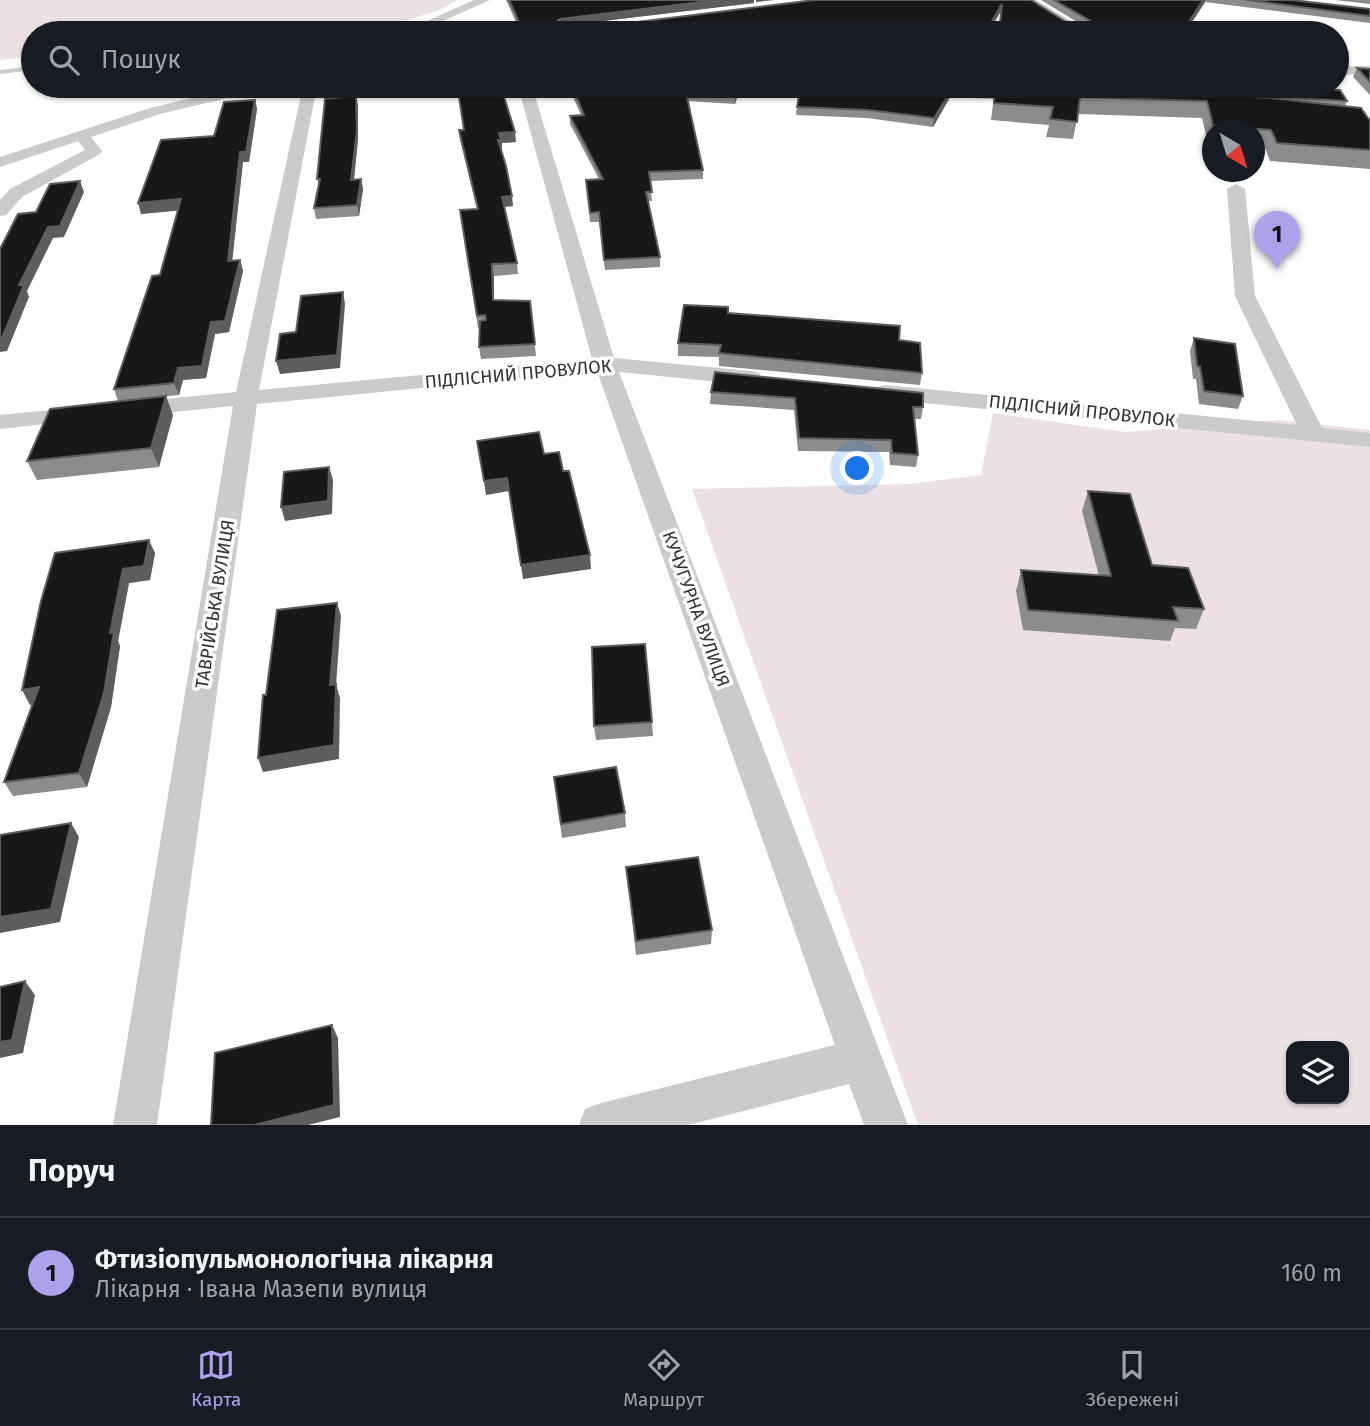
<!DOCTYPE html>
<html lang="uk">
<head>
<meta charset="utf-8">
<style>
	body { margin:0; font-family:"Fira Sans",sans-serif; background:#20242c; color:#f1f3f6 }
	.controls { position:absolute; right:21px; bottom:21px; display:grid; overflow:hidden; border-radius:14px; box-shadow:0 2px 5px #0004 }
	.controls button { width:63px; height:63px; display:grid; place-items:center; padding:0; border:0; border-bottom:2px solid #363941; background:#171b24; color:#f1f3f6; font:35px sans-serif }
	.compass { position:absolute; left:1202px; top:119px; width:63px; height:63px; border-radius:50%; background:#171b24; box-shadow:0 2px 5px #0004; rotate:142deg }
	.you { position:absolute; left:858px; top:469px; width:24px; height:24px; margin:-18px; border:5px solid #fff; border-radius:50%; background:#1a73e8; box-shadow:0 0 0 10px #1a73e833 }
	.badge { display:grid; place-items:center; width:46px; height:46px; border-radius:50%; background:#ada1eb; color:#111; font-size:23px; font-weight:700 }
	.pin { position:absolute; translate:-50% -58px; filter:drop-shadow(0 2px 4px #0008) }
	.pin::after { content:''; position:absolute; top:37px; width:24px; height:21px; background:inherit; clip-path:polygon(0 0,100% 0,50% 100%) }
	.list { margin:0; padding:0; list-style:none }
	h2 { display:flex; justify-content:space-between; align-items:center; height:91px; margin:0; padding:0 28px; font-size:30px }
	h2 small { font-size:23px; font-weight:400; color:#9ea1a6 }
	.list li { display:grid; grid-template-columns:46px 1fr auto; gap:21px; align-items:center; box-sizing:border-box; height:112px; padding:0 28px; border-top:2px solid #363941 }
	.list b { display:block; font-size:26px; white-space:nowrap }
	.list p { margin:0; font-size:23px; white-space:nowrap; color:#9ea1a6 }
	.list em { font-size:23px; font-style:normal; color:#9ea1a6 }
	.icon { flex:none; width:38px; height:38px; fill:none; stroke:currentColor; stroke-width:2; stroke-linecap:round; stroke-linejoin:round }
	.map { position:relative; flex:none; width:1370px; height:1125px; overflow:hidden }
	.search { position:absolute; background:#171b24; box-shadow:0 2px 5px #0004; left:21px; right:21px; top:21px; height:77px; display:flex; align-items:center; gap:18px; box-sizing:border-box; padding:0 24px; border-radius:38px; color:#9ea1a6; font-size:26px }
	.sheet { height:203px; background:#171b24 }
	nav { display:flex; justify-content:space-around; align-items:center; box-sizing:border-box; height:98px; border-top:2px solid #363941; background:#171b24; font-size:19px; color:#9ea1a6 }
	nav a { display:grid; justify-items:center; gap:4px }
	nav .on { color:#ada1eb }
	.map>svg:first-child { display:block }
	.green { fill:#ede0e4; fill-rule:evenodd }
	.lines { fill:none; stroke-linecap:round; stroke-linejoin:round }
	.lane { fill:#cbcbcb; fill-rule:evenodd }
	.street { fill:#cbcbcb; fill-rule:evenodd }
	.wall { fill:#8c8c8c }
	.shaded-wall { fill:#5d5d5d }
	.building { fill:#181818; stroke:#5d5d5d; stroke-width:2 }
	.labels { text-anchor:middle; stroke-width:7; stroke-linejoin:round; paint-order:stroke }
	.street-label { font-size:18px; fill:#313131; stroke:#fff }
</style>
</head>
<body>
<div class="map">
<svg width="1370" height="1125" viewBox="0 0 1370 1125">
	<rect width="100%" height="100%" fill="#fff"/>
	<g class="green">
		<polygon points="0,0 457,0 439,10 373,31 33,33 33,56 0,60"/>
		<path d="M993 413 1125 432 1279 420 1370 430V1125H918L692 489 909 484 981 475ZM1291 1046H1344V1099H1291Z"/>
	</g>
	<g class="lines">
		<polygon class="lane" points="33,66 33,70 0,74 0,70"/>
		<g class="street">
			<polygon points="474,0 490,0 416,33 400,33"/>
			<polygon points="1022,0 1036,0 1091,33 1076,33"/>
			<polygon points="1370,66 1370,74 1337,75 1337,67"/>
			<polygon points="243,86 267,86 265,89 160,114 91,137 102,151 100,154 22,197 6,215 0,216 0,200 10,189 85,150 78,141 0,167 0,157 150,108"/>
			<polygon points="303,86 317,86 259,390 592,359 518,86 532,86 614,358 751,371 759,373 762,378 759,383 751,385 619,372 908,1125 864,1125 849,1084 688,1125 579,1125 585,1109 601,1103 835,1045 597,371 257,404 157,1125 113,1125 233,406 133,416 125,414 121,409 125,404 133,402 236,392"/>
			<polygon points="912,87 1032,94 1039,98 1032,102 907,94 905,91"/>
			<polygon points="1236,184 1245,189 1255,296 1322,428 1370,433 1370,447 885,399 877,397 873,392 877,387 885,385 1297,425 1235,296 1227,189"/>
			<polygon points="82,407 90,409 94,414 90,419 0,429 0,415"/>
		</g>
	</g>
	<g class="wall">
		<polygon points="506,0 754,0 754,3 561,26 558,28 589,28 1031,0 1076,28 1087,28 1041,0 1292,0 1370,9 1370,23 1205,2 1185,33 999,33 1001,11 988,33 521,33"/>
		<polygon points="1334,0 1370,0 1370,4"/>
		<polygon points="1357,68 1370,69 1370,95 1353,77"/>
		<polygon points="568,86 850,86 951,91 949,99 933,127 867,118 796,115 798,98 738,94 735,104 688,101 703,170 703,179 650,181 652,201 648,201 660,257 660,267 605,270 599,222 590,222 587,189 599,179 570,124 570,116 581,115"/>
		<polygon points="994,86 1282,86 1283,87 1347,101 1345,106 1370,121 1370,169 1270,161 1265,148 1255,147 1255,130 1213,130 1213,143 1208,143 1202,118 1078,114 1073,139 1046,137 1049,125 991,120 995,88 994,88"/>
		<polygon points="255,100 257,109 249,162 243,162 232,261 240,260 243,271 229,332 215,334 206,378 183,380 179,395 118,401 114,389 160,275 178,210 141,214 214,136"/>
		<polygon points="358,105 358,139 354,179 361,179 363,189 359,216 316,219 314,208 319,186 317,179"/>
		<polygon points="459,130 516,142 502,143 502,150 501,150 513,206 504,207 517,263 518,274 494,276 494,300 530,301 536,356 481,359 479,347 480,327 478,328 460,210 477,209 460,140"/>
		<polygon points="728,313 899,340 922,373 920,385 719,366 719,357 678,356 678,343"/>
		<polygon points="1194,338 1243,396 1238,409 1199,404 1196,379 1193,379 1190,351"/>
		<polygon points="711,392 923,407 921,419 915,419 918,455 916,467 890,465 889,452 798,451 794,410 710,404"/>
		<polygon points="173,415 159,467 37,480 27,461"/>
		<polygon points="1088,491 1152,565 1204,609 1196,629 1175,628 1170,641 1023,630 1016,591 1021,570 1099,576 1082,511"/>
		<polygon points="55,553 155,553 150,580 129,583 118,641 120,646 111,707 87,787 13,796 4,782 33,704 30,705"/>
		<polygon points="652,722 653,736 596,740 594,726"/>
		<polygon points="554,777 625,813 626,827 562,838"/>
		<polygon points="626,867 712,930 711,944 636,955"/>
	</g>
	<g class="shaded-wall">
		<polygon points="718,0 754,0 754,3 561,26 552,33 552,25 560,19"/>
		<polygon points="756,0 775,0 756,2"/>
		<polygon points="1203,0 1205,0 1205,2 1185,33 1182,33"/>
		<polygon points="1002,4 1001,11 988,33 985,33"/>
		<polygon points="738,86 738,94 735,104 735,95"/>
		<polygon points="951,91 949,99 933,127 934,118"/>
		<polygon points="356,96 358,105 358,139 353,190 351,180"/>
		<polygon points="255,100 257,109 249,162 243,162 231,272 228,261 240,152"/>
		<polygon points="515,132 516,142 502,143 502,150 499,150 498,140 499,133"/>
		<polygon points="361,179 363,189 359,216 357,205"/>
		<polygon points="80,181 84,192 64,237 53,238 27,291 29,297 7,351 0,352 0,339 19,285 48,227"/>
		<polygon points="512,196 513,206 503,207 502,197"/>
		<polygon points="181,199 184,210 141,214 138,203"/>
		<polygon points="240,260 243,271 229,332 215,334 206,378 183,380 179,395 174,383 178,368"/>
		<polygon points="492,264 494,276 494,311 493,300"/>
		<polygon points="343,292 345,304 340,368 280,374 276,361"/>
		<polygon points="166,396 173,415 159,467 151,448"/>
		<polygon points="329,467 333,480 332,514 285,521 281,507"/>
		<polygon points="507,478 509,491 486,495 484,481"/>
		<polygon points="149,540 155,553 150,580 129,583 118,641 120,646 111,707 87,787 79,773 123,569"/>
		<polygon points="590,555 591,569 523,579 521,565"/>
		<polygon points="337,603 341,616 335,699 330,685"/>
		<polygon points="336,684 340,698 339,759 263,772 258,758"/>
		<polygon points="39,687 47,701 30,705 22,690"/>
		<polygon points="71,823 79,837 60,922 0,933 0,917"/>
		<polygon points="25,981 35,995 23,1053 0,1058 0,1042"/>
		<polygon points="332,1025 338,1038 340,1117 308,1125 254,1125"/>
	</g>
	<g class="building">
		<polygon points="509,0 718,0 560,19 552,25 554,28 589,28 814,0 1031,0 1076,28 1095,27 1094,23 1054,0 1203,0 1182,33 999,33 1002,4 985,33 524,33"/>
		<polygon points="1247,0 1292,0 1370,9 1370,16"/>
		<polygon points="1357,68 1370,69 1370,82"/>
		<polygon points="572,86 738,86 735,95 686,93 703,170 649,172 652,192 646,192 660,257 604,260 599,212 590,213 586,180 603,179 570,116 584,115"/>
		<polygon points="738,86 850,86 951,91 934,118 868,110 797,107 800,90"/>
		<polygon points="995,86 1020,86 1269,98 1361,108 1370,121 1370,150 1277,143 1271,130 1213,125 1207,101 1080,97 1077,122 1050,119 1053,107 994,103"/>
		<polygon points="1090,86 1282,86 1283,87 1340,90 1347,101"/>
		<polygon points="501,87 515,132 499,133 501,140 498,140 506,166 512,196 502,197 517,263 492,264 493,300 530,301 535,344 479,347 480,321 486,320 485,315 477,316 460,210 478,209 459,130 464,130 458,90"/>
		<polygon points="356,96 357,130 351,180 361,179 357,205 314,208 320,179 317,179 325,99"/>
		<polygon points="255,100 246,152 240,152 228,261 240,260 225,321 211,322 202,366 178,368 174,383 114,389 152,276 160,275 181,199 138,203 161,140 214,136 224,102"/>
		<polygon points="80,181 60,226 48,227 19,285 24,285 2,338 0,339 0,249 18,214 36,212 50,184"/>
		<polygon points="343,292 337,355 276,361 280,334 296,332 301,296"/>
		<polygon points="684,305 728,307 728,313 900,326 899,340 920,343 922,373 719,353 721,345 678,343"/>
		<polygon points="1194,338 1235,344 1243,396 1204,391 1200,367 1197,366"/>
		<polygon points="715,372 923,393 923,407 913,407 918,455 892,453 891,440 799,438 795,398 711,392"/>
		<polygon points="166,396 151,448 27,461 50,409"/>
		<polygon points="539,432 544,454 559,452 563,471 569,471 590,555 521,565 507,478 484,481 477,441"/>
		<polygon points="329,467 328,501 281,507 284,472"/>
		<polygon points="1088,491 1130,494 1152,565 1188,568 1204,609 1173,607 1178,621 1028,610 1021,570 1111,576"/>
		<polygon points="149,540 144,566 123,569 110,633 114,632 104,693 79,773 4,782 39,687 22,690 41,601 55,553"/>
		<polygon points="337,603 330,685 336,684 334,745 258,758 263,695 266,695 277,610"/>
		<polygon points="645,644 652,722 594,726 592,647"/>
		<polygon points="616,767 625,813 561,824 554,777"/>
		<polygon points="71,823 51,909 0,917 0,835"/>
		<polygon points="698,857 712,930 636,941 626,867"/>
		<polygon points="25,981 12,1040 0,1042 0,987"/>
		<polygon points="332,1025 334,1105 254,1125 211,1125 215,1053"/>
	</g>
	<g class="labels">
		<g class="street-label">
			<text transform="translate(518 374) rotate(-5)" y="6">ПІДЛІСНИЙ ПРОВУЛОК</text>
			<text transform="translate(1082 411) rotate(6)" y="6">ПІДЛІСНИЙ ПРОВУЛОК</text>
			<text transform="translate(215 604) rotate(-81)" y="6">ТАВРІЙСЬКА ВУЛИЦЯ</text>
			<text transform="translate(696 609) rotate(70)" y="6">КУЧУГУРНА ВУЛИЦЯ</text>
		</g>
	</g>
</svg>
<div class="controls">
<button><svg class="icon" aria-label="layers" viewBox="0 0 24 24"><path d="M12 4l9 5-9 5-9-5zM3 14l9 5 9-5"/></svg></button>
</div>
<svg class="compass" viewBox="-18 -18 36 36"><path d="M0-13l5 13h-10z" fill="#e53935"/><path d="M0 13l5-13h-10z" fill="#9ea1a6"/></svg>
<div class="you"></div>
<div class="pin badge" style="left:1277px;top:269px">1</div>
<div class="search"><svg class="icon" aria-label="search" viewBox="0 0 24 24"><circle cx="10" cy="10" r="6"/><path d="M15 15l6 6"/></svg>Пошук</div>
</div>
<section class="sheet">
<h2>Поруч<small></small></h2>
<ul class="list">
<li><span class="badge">1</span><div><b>Фтизіопульмонологічна лікарня</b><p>Лікарня · Івана Мазепи вулиця</p></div><em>160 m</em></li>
</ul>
</section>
<nav>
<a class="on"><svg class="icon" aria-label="map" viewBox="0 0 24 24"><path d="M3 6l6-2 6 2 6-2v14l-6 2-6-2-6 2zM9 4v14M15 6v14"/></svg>Карта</a>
<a><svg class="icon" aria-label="directions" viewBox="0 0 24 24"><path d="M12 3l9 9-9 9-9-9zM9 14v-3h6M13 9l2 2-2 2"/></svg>Маршрут</a>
<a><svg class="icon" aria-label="saved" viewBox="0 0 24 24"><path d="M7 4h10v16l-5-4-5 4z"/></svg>Збережені</a>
</nav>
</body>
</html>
